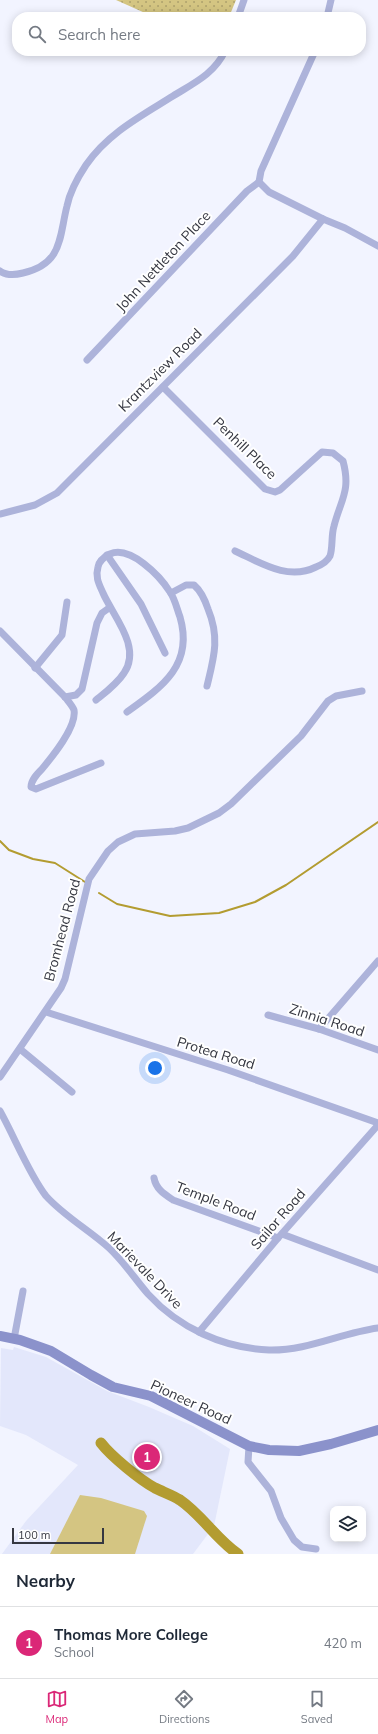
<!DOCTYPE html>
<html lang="en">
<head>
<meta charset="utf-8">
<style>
	body { margin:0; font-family:Mulish,sans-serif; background:#f6f6f7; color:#1f2937 }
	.controls { position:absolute; right:12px; bottom:12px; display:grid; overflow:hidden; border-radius:8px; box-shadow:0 2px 10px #0003 }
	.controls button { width:36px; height:36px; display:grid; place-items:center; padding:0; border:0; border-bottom:1px solid #e0e1e3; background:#fff; color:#1f2937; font:20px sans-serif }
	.scale { position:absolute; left:12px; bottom:10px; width:92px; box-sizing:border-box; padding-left:4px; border:2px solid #353741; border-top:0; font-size:11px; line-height:14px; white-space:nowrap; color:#353741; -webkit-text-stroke:3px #fff; paint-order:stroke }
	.you { position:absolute; left:155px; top:1068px; width:14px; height:14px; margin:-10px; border:3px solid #fff; border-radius:50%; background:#1a73e8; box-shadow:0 0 0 6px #1a73e833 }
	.badge { display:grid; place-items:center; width:26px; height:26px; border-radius:50%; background:#db2777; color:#fff; font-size:13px; font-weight:700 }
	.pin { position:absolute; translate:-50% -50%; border:2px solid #fff; box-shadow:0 1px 4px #0006 }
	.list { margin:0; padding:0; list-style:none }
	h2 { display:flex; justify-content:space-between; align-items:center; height:52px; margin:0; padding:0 16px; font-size:17px }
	h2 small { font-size:13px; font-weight:400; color:#747a83 }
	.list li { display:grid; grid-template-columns:26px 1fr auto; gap:12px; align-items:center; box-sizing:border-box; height:72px; padding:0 16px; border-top:1px solid #e0e1e3 }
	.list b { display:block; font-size:15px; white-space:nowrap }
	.list p { margin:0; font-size:13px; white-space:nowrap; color:#747a83 }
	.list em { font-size:13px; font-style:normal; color:#747a83 }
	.icon { flex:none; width:22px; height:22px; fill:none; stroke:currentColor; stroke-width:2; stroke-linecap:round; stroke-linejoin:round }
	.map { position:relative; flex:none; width:378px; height:1554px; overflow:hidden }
	.search { position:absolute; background:#fff; box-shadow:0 2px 10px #0003; left:12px; right:12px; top:12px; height:44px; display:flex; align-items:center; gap:10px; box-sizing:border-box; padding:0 14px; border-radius:16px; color:#747a83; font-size:15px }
	.sheet { height:124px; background:#fff }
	nav { display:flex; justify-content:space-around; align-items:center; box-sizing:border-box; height:56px; border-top:1px solid #e0e1e3; background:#fff; font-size:11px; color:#747a83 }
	nav a { display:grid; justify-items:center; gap:2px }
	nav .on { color:#db2777 }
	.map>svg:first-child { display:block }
	.built { fill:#e3e7fb }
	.grass { fill:#d4c582 }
	.park { fill:url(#park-dots) }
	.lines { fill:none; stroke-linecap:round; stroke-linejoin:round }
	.stream { stroke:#b39c31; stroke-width:2 }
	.river { stroke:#b39c31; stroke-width:11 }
	.minor { stroke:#adb3da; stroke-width:7 }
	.secondary { stroke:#8b92cb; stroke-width:10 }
	.labels { text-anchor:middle; stroke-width:4; stroke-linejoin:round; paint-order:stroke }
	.street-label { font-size:14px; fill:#353741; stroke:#fff }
</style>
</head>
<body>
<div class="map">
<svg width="378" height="1554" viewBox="0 0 378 1554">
	<defs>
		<pattern id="park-dots" width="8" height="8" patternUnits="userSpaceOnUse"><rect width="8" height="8" fill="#d4c582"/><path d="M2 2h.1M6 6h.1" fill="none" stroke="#ada16c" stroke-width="1.8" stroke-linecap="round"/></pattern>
	</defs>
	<rect width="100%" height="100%" fill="#f2f4ff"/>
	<polygon class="built" points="14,1347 46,1357 107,1391 149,1407 193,1426 230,1449 214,1526 193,1554 2,1554 26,1521 78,1465 26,1435 0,1426 1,1348 13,1350"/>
	<polygon class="grass" points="80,1495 101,1498 144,1511 147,1516 135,1554 50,1554"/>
	<polygon class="park" points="116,0 236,0 229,17 154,17"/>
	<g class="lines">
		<g class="stream">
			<polyline points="0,841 9,850 33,859 55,863 85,882"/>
			<polyline points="99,893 117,904 170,916 219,913 255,902 286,885 378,822"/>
		</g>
		<path class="river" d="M101 1443C111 1456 140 1480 155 1488 163 1492 172 1495 180 1500 202 1515 216 1539 238 1554"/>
		<g class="minor">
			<polyline points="238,17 244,0"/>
			<polyline points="327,17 331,0"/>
			<polyline points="315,51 261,171 259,182 269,192 323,219 345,228 378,246"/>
			<path d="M0 271C7 276 15 275 23 273 63 264 59 237 67 206 70 191 78 177 86 165 108 133 141 116 173 96 194 83 214 74 225 51"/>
			<polyline points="87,360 247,191 259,182"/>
			<path d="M163 387 265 489 275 492 280 490 322 452 333 453 343 461C351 491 341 499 334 526 331 536 333 547 330 556 327 562 321 565 316 567 288 581 261 563 235 551"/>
			<polyline points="0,514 35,505 57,493 293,256 323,219"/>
			<polyline points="107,555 141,604 165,653"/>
			<path d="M171 593 186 585H194C201 591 205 600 208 609 220 638 214 657 207 686"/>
			<path d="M0 631 65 697C68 701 72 705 74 710 77 727 52 757 42 769 37 774 31 780 31 787L36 789 101 763"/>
			<polyline points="35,668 62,635 67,602"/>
			<polyline points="65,697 76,695 82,689 97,623 102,613 109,608"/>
			<path d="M96 700C106 692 117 684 124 673 142 647 113 616 103 593 99 584 95 577 98 567 99 561 104 557 110 554 130 545 160 576 170 592 175 599 177 609 180 617 194 665 162 687 127 712"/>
			<polyline points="46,1012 228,1070 378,1123"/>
			<polyline points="268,1015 319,1029 378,1050"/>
			<polyline points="319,1029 378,961"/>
			<polyline points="20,1049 72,1092"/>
			<polyline points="0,1077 61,988 65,979 89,879 108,851 118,842 135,834 175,831 188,828 219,813 231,804 301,736 328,701 336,696 362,691"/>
			<path d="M0 1111C14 1136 29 1174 46 1196 64 1216 89 1230 109 1248 124 1262 135 1279 148 1294 179 1328 223 1348 269 1350 307 1351 341 1333 378 1328"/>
			<path d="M154 1178C156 1189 164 1194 173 1200L278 1238"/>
			<polyline points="282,1234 378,1270"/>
			<polyline points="199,1332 278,1238 378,1125"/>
			<polyline points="14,1339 23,1291"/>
			<polyline points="249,1446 248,1462 271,1491 281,1518 294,1540 302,1547 316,1549"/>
		</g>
		<polyline class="secondary" points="0,1336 20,1340 51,1351 91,1375 113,1387 151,1396 249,1446 269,1450 299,1451 331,1444 378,1430"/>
	</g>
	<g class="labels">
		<g class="street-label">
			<text transform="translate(163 261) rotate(-47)" y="5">John Nettleton Place</text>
			<text transform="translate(160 370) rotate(-45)" y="5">Krantzview Road</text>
			<text transform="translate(245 448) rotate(44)" y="5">Penhill Place</text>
			<text transform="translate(62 930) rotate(-75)" y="5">Bromhead Road</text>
			<text transform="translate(327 1020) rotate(18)" y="5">Zinnia Road</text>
			<text transform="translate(216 1053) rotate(17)" y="5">Protea Road</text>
			<text transform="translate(216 1201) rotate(21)" y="5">Temple Road</text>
			<text transform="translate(278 1219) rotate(-49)" y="5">Sailor Road</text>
			<text transform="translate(145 1270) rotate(46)" y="5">Marievale Drive</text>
			<text transform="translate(191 1402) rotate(25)" y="5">Pioneer Road</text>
		</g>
	</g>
</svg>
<div class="controls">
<button><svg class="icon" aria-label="layers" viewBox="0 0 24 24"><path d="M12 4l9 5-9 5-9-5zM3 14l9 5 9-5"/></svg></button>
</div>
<div class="scale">100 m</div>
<div class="you"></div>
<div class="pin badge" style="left:147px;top:1457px">1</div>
<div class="search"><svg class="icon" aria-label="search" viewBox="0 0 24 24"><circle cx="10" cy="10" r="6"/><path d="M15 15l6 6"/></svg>Search here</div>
</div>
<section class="sheet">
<h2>Nearby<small></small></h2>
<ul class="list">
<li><span class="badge">1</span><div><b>Thomas More College</b><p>School</p></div><em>420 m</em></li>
</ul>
</section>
<nav>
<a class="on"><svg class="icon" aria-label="map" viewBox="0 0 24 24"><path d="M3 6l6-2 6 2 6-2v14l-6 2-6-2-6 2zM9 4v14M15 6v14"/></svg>Map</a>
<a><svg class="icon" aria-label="directions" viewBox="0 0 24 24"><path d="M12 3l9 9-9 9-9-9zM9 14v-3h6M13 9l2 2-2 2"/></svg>Directions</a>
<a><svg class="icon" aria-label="saved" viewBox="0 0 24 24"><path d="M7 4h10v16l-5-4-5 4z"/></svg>Saved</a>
</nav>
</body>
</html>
